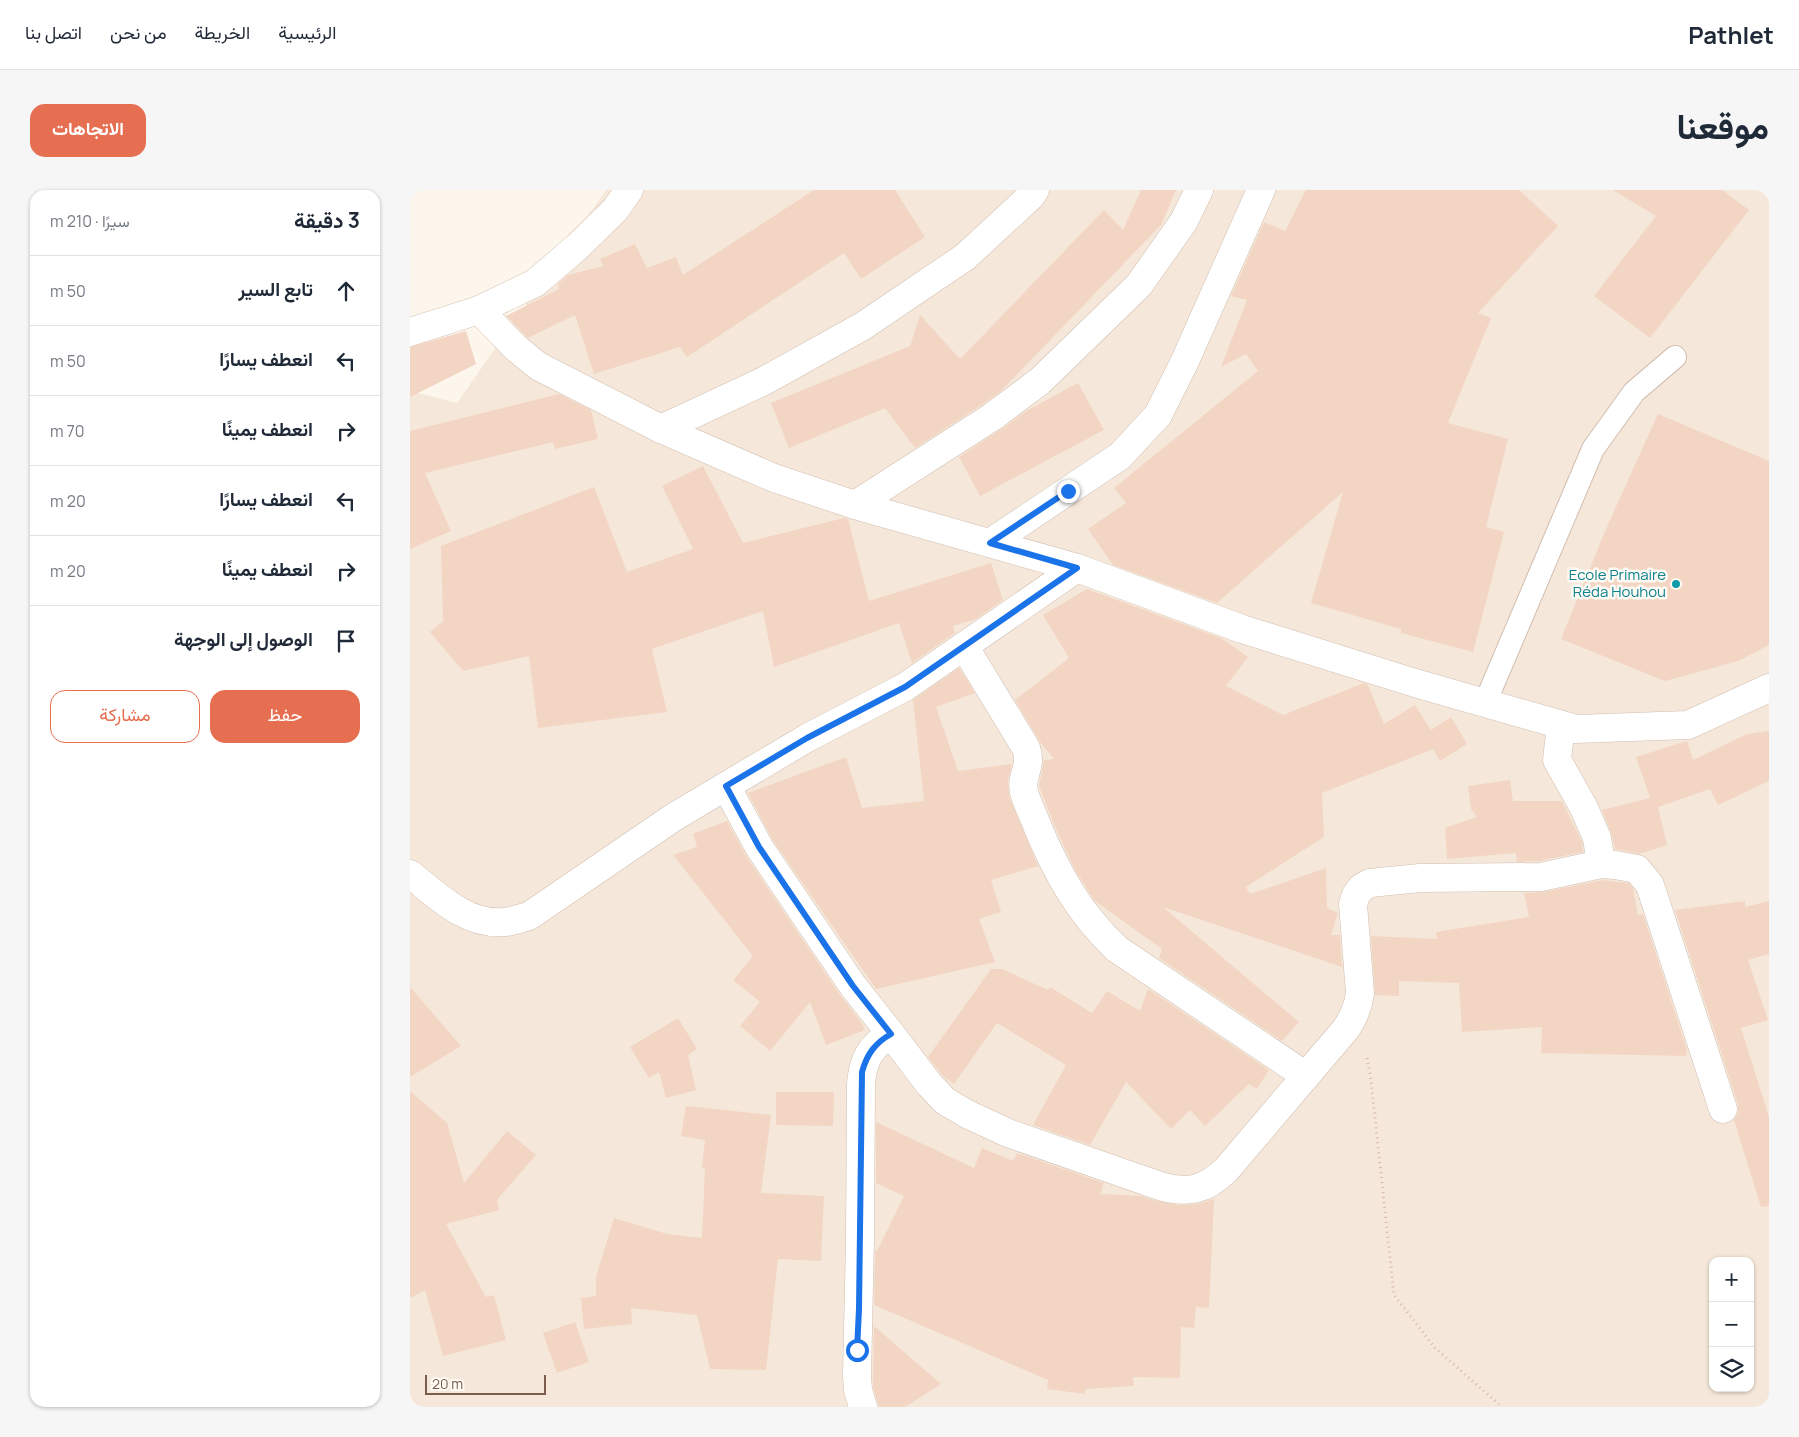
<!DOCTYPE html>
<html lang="ar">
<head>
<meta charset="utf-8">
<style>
	body { margin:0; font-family:Manrope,Vazirmatn,sans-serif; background:#f6f6f7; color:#1f2937; direction:rtl }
	.controls { position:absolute; right:15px; bottom:15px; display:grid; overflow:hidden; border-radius:10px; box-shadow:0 1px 4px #0004 }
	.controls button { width:45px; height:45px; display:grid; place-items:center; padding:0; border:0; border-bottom:1px solid #e0e1e3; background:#fff; color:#1f2937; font:25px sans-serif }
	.scale { position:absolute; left:15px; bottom:12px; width:121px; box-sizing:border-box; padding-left:5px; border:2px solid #7a5c4d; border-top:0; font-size:14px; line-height:18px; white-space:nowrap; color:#7a5c4d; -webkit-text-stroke:4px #fffaf3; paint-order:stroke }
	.stop { position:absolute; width:15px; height:15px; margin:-11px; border:4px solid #1a73e8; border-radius:50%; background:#fff }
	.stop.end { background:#1a73e8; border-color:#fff; box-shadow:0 1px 5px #0008 }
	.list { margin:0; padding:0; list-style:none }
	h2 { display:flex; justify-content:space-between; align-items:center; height:65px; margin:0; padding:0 20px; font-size:21px }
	h2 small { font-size:16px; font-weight:400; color:#747a83 }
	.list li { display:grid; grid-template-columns:32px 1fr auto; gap:15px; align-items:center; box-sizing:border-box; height:70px; padding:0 20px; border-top:1px solid #e0e1e3 }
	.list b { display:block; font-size:19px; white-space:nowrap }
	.list em { font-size:16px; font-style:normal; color:#747a83 }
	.actions { display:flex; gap:10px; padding:15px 20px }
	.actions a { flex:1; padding:11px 0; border:1px solid #e76f51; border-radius:15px; text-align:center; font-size:18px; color:#e76f51 }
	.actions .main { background:#e76f51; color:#fff }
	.icon { flex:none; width:28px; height:28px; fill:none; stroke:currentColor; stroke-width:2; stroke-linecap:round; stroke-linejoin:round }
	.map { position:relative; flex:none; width:1359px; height:1217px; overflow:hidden; direction:ltr; border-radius:15px }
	header { display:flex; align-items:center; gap:30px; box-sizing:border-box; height:70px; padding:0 25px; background:#fff; border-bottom:1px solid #e0e1e3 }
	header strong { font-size:24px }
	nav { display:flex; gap:28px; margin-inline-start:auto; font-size:18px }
	.intro { display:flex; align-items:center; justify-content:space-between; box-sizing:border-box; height:120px; padding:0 30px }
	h1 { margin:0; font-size:35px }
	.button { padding:12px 22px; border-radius:15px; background:#e76f51; color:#fff; font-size:18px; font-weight:700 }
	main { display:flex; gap:30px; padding:0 30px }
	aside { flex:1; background:#fff; border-radius:15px; box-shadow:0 1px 4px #0004 }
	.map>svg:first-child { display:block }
	.residential { fill:#f5e8da; fill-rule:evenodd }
	.building { fill:#f3d5c3 }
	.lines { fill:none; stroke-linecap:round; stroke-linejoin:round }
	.service-casing { stroke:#d1beb0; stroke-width:24 }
	.minor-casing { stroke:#d1beb0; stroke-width:29 }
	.secondary-casing { stroke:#d6c0b0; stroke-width:29 }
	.path { stroke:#d9b8a5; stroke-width:3; stroke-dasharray:1 4; stroke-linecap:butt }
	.service { stroke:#fff; stroke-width:22 }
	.minor { stroke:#fff; stroke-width:28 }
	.secondary { stroke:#fff; stroke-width:28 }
	.route { stroke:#1a73e8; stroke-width:6 }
	.culture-dot { fill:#0f9aa8; stroke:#fffaf3; stroke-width:2 }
	.labels { text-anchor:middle; stroke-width:5; stroke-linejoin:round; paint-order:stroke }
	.culture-label { font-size:15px; fill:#0d838f; stroke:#fffaf3; text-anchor:end }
</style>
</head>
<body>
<header>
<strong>Pathlet</strong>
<nav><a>الرئيسية</a><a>الخريطة</a><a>من نحن</a><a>اتصل بنا</a></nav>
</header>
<div class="intro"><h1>موقعنا</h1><a class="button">الاتجاهات</a></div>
<main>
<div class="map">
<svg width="1359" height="1217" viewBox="0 0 1359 1217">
	<rect width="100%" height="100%" fill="#fdf6ec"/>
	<path class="residential" d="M196 0H1359V1217H0V201L47 213ZM1303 1071H1340V1198H1303Z"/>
	<g class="building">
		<polygon points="404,0 485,0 515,47 451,89 434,63 277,167 270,157 184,184 165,125 118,148 96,126 149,99 148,94 158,85 193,76 190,69 225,54 237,78 266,67 273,85"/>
		<polygon points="731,0 766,0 751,35 590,202 573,214 505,258 475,218 379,258 361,213 500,156 510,125 550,169 694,20 713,40"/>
		<polygon points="896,0 1109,0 1148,36 1068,123 1081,128 1038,233 1098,249 1076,337 1094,342 1063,462 991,443 991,439 901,413 933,302 807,413 703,375 678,339 716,313 704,298 848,181 836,164 811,177 837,110 821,106 854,32 875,41"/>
		<polygon points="1203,0 1312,0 1339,20 1240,148 1184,106 1246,26"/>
		<polygon points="56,141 66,174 0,207 0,157"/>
		<polygon points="668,193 694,240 570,306 549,267 590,240 618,220"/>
		<polygon points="149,204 181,220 188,249 145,259 143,252 15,283 41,341 0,359 0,241"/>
		<polygon points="1248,224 1359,271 1359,455 1328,471 1255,491 1151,449 1196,339"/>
		<polygon points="293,276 333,353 434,328 438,329 459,411 581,373 593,410 566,429 543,436 545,443 502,473 489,433 364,477 353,421 242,459 257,522 128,538 119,466 53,481 20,442 33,431 31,356 184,297 217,382 283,359 252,296"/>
		<polygon points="677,399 811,448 838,467 816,496 873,525 954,493 958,495 974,534 1005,515 1021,540 1041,527 1057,554 1030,571 1023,559 912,603 914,647 836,697 840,704 916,678 917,718 928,723 921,745 930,745 932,777 753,717 889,832 872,851 749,768 752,759 685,711 665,680 643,632 629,596 634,570 644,569 630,552 605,510 659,468 633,425"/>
		<polygon points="549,478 565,503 526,517 548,581 602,574 598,590 599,606 628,676 581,690 591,722 569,729 585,772 466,799 362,649 338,603 436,567 452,618 514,611 503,510"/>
		<polygon points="1359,541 1359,591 1308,615 1300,599 1248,617 1257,655 1229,664 1205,659 1201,642 1192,620 1240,608 1226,567 1277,551 1283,570 1337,544"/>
		<polygon points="1100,590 1103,611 1152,611 1172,652 1173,662 1129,671 1107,672 1106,663 1037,669 1035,638 1067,627 1061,619 1058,596"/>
		<polygon points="317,631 336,666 430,805 451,832 455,840 416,855 400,812 360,861 330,836 350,812 323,790 343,766 263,665 287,657 283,644"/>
		<polygon points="1192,690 1219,693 1223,698 1228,725 1233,724 1277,860 1276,866 1131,863 1132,837 1052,842 1049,793 989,791 989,806 965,805 961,746 1027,749 1026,742 1119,727 1114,703 1134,702"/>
		<polygon points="1335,711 1335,717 1359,711 1359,764 1338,770 1358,830 1331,838 1359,927 1359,1016 1351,1017 1324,930 1328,923 1328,914 1265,720"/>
		<polygon points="581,779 592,779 638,800 640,797 682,823 697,801 730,821 738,799 859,880 847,899 839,894 795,936 780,920 761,939 716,892 680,955 623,935 656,875 587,833 544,894 533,886 518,867"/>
		<polygon points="0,797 51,856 0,887"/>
		<polygon points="268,828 287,859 278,865 286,900 256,908 249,882 239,888 220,857"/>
		<polygon points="0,901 37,933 54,993 97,941 126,965 87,1010 89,1020 36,1034 76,1107 84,1105 96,1150 33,1166 15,1100 0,1108"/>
		<polygon points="366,902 424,902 423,936 366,935"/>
		<polygon points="276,916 361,925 351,1003 414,1006 411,1071 368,1069 356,1180 300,1179 287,1125 221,1118 222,1134 174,1139 171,1108 186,1106 186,1087 204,1028 257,1044 292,1048 295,978 292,978 295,950 271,946"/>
		<polygon points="466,932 564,978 572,958 603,971 607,963 694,993 690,1004 731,1006 746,1011 769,1015 788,1014 804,1009 799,1118 786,1117 784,1138 771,1137 770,1188 723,1187 724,1196 675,1199 675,1204 637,1199 638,1190 464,1115 465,1061 467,1061 494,1006 466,993"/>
		<polygon points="165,1132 179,1172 147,1183 133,1143"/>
		<polygon points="464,1136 531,1194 495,1217 469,1217 463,1197 463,1186"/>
	</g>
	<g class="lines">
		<defs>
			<polyline id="service" points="1075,513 1183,259 1224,202 1265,167"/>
			<g id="minor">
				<polyline points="69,120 106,158 128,176 251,239 364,288 445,315 667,378 832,439 1005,493 1166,539 1278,535 1359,498"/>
				<polyline points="251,239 354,191 453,136 555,67 621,6 625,0"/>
				<polyline points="445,315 582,227 630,191 729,95 774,31 789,0"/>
				<polyline points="580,353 710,266 748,225 774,173 851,0"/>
				<path d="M554 456 616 558C623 577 610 585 614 602 617 614 624 626 628 638 648 685 669 723 707 759L896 886"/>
				<polyline points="1151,535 1147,570 1174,618 1187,648 1191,674"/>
				<path d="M316 596 349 657 443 796 481 844 519 894 535 911 557 924 598 943 750 996C778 1004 795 1000 816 980L935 840C944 828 948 817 950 803L943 714 946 705 951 698 960 693 1010 688 1131 687 1191 674 1205 675 1227 679 1240 695 1313 919"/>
				<path d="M0 684C29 707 57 736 96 732 103 731 111 728 119 726L264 627 397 548 495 497 667 378"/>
				<path d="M453 1217 448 1200 447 1186 450 1050 451 894C453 870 460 856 481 844"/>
			</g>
			<polyline id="secondary" points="0,142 69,120 125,93 167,57 205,20 219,0"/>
		</defs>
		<use href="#service" class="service-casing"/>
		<use href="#minor" class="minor-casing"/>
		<use href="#secondary" class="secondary-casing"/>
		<polyline class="path" points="957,868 961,890 984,1105 1025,1158 1092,1217"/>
		<use href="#service" class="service"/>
		<use href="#minor" class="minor"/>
		<use href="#secondary" class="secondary"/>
	</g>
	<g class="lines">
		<path class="route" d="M447 1160 449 1119 452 882C457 864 465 853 481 844L443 796 349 657 316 596 397 548 495 497 667 378 580 353 658 301"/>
	</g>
	<circle class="culture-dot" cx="1266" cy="394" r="5"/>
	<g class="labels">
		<g class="culture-label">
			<text x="1256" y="390">Ecole Primaire<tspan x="1256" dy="17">Réda Houhou</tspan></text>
		</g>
	</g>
</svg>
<div class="controls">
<button>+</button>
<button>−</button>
<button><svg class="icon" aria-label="layers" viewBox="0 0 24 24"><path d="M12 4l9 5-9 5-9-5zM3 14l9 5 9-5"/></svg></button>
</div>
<div class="scale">20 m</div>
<div class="stop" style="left:447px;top:1160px"></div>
<div class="stop end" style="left:658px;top:301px"></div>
</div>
<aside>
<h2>3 دقيقة<small>سيرًا · 210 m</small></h2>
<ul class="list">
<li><svg class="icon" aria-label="ahead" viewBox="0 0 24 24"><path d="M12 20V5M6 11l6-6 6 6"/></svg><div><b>تابع السير</b></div><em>50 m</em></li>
<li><svg class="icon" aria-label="left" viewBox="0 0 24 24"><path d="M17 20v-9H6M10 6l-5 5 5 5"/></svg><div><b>انعطف يسارًا</b></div><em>50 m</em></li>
<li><svg class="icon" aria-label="right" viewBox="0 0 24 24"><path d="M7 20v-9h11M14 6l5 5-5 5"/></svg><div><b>انعطف يمينًا</b></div><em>70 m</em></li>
<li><svg class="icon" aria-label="left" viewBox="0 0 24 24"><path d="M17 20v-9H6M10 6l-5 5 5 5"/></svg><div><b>انعطف يسارًا</b></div><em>20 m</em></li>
<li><svg class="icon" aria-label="right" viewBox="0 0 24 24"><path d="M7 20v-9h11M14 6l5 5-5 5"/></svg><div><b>انعطف يمينًا</b></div><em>20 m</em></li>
<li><svg class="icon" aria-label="arrive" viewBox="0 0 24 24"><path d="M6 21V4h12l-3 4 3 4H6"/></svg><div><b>الوصول إلى الوجهة</b></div></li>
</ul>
<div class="actions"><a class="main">حفظ</a><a>مشاركة</a></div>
</aside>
</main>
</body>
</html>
